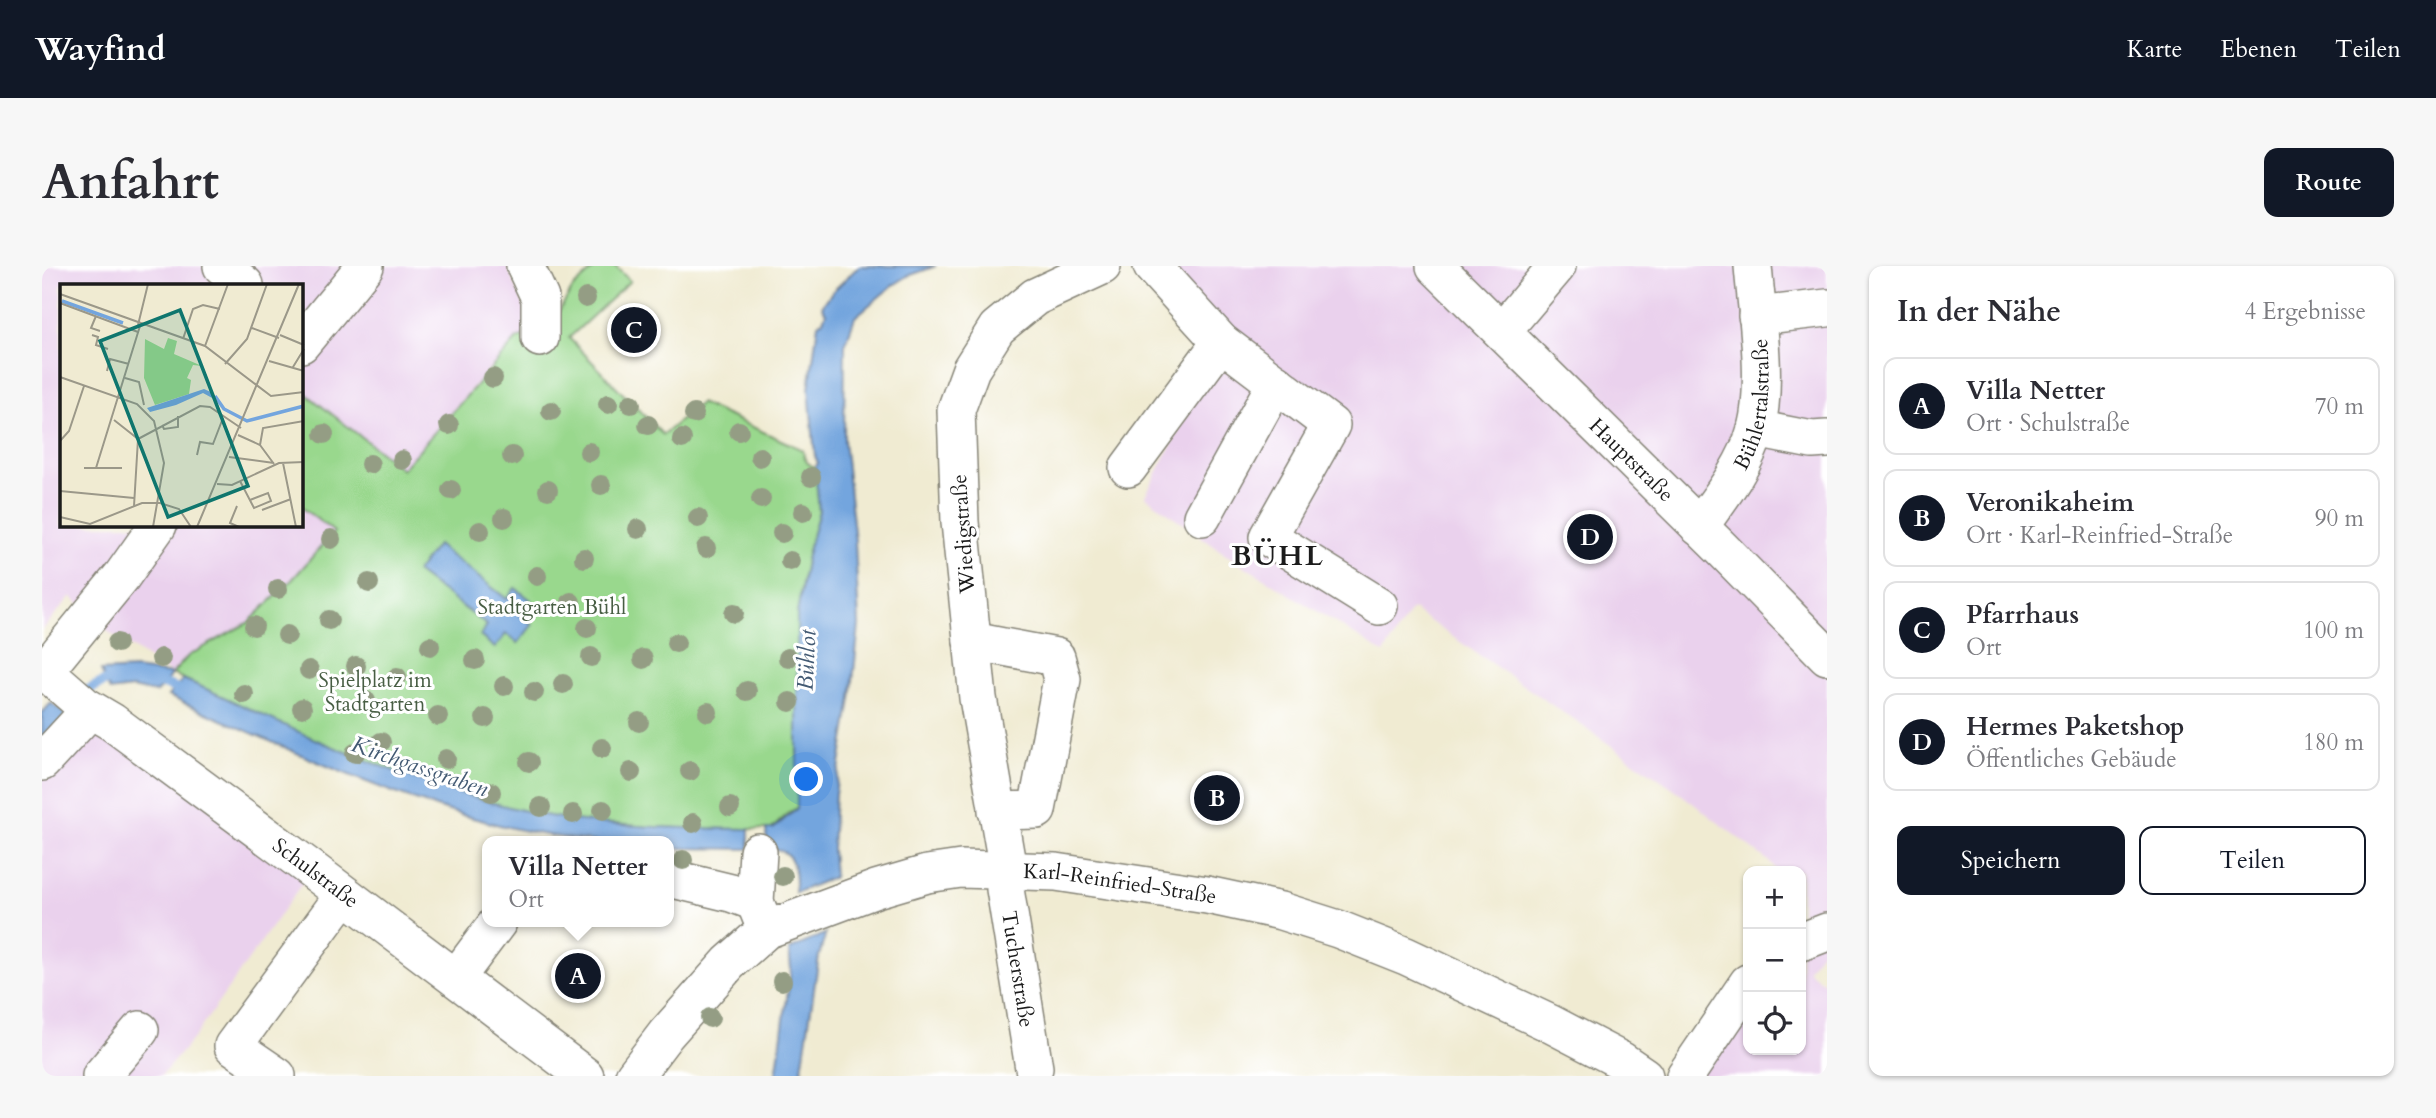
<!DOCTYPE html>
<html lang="de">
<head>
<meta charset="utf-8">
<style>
	body { margin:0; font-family:Cardo,serif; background:#f7f7f7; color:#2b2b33 }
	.controls { position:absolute; right:21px; bottom:21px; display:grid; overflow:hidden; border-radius:14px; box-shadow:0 2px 5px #0004 }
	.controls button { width:63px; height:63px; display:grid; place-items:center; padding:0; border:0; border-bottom:2px solid #e1e1e2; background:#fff; color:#2b2b33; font:35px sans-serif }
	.you { position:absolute; left:765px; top:514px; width:24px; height:24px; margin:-18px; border:5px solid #fff; border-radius:50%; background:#1a73e8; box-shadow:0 0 0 10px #1a73e833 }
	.badge { display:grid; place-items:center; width:46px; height:46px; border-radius:50%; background:#111827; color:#fff; font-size:23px; font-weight:700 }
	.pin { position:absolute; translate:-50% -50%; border:4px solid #fff; box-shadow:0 2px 7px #0006 }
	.popup { position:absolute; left:440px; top:570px; width:192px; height:91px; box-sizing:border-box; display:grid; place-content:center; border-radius:14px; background:#fff; filter:drop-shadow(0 2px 5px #0005); font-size:23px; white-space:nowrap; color:#7c7c81 }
	.popup b { font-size:26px; color:#2b2b33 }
	.popup::after { content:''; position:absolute; left:50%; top:100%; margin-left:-14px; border:14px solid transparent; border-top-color:#fff }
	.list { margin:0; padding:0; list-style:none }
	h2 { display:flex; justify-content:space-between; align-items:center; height:91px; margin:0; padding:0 28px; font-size:30px }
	h2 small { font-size:23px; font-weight:400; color:#7c7c81 }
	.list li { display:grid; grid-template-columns:46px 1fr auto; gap:21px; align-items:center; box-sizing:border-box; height:98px; margin:0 14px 14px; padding:0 14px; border:2px solid #e1e1e2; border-radius:14px }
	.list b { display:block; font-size:26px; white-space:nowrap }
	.list p { margin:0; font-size:23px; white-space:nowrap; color:#7c7c81 }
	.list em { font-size:23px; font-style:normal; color:#7c7c81 }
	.actions { display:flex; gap:14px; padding:21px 28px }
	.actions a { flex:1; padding:16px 0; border:2px solid #111827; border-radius:14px; text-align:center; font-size:24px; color:#111827 }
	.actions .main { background:#111827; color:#fff }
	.icon { flex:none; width:38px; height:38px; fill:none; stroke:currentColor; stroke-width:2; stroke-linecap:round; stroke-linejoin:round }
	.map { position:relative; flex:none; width:1785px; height:810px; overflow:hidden; border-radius:14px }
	header { display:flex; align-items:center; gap:42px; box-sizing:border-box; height:98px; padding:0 35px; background:#111827; color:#fff }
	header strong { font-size:33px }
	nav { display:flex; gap:38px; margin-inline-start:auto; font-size:24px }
	.intro { display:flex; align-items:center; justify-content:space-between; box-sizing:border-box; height:168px; padding:0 42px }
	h1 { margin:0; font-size:49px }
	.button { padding:18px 32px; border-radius:14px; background:#111827; color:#fff; font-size:24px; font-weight:700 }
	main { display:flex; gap:42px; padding:0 42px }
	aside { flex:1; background:#fff; border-radius:14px; box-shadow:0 2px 5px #0004 }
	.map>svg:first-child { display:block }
	.built { fill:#ead1ed }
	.green { fill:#99d88d; stroke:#5a7a54; stroke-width:2 }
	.water { fill:#73a5de; stroke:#48607d; stroke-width:2 }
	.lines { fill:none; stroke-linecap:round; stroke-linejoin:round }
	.stream { stroke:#73a5de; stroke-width:10 }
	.minor-casing { stroke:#868477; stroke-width:40 }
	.minor { stroke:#fff; stroke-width:37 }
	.tree { fill:#949d84 }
	.labels { text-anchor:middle; stroke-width:6; stroke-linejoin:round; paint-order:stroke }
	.street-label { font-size:21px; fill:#1c1c1c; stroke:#fff }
	.park-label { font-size:21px; fill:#485e44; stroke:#fff }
	.water-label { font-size:23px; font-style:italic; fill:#435a73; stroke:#fff }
	.district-label { font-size:28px; font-weight:bold; letter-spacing:2px; fill:#1c1c1c; stroke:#fff }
	.inset-river { fill:none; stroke:#73a5de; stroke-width:3.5 }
	.inset-road { fill:none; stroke:#9b9889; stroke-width:2 }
	.view { fill:#0f766e; fill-opacity:0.15; stroke:#0f766e; stroke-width:3.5 }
	.inset-edge { fill:none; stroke:#1c1c1c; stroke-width:3.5 }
</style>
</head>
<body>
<header>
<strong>Wayfind</strong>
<nav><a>Karte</a><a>Ebenen</a><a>Teilen</a></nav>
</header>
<div class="intro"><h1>Anfahrt</h1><a class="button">Route</a></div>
<main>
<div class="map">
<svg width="1785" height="810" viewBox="0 0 1785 810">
	<rect width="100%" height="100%" fill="#fff"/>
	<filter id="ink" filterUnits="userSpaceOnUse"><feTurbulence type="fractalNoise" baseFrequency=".0143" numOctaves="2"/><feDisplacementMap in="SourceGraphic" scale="14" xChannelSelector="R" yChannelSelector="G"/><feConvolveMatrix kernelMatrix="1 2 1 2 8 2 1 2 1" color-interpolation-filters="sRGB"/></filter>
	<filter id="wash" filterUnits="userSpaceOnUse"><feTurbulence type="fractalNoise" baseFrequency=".00686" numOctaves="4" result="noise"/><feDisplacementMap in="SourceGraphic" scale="28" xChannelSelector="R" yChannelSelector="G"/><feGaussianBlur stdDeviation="1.57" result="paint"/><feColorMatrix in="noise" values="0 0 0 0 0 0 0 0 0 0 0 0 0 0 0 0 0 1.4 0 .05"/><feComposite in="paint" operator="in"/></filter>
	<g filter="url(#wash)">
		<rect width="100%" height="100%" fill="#f0ebd2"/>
		<g class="built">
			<polygon points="0,0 465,0 483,42 486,69 449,100 360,203 263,128 259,133 259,19 19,19 19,259 259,259 259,241 293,266 249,315 206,356 146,390 130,408 68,367 29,330 0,364"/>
			<polygon points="1104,0 1785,0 1785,678 1765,704 1785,719 1785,810 1637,810 1706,721 1706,784 1759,784 1759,654 1761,650 1759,645 1759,605 1734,605 1729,597 1631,522 1370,343 1342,387 1183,288 1103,230 1185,72"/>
			<polygon points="55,446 270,603 153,770 119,810 0,810 0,508"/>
		</g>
		<path class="green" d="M555 0H573L588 15 527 72 621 169 658 137 761 184C762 193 764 198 773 201L777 245 765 289 755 348V542L746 547 730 563C667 564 602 562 539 555 485 548 430 533 379 516 293 487 213 444 130 408L146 390 207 356 249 315 292 266 259 241V133L263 127 360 203 475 73 486 69 513 51 531 22Z"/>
		<g class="water">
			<path d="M817 0H894L866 10 850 20 813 51 803 79 802 174 813 275 817 359 809 433 793 528 790 583 792 611 753 627C753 605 755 582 725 583L724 563H731L755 542V348L765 289 777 245 773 201 776 197 773 190 767 123 776 58 781 54 784 47 780 40 790 26Z"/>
			<polygon points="395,279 465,333 473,322 489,334 478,349 491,358 476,377 464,368 453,382 438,370 445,359 374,306"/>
			<polygon points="93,403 130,408 114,427 90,422 68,425 59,405"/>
			<path d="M141 413C189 433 235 457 282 477 346 504 411 527 479 544 553 562 632 562 707 563V583L627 582V575C601 575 573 578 547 575 397 559 262 489 126 430Z"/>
			<polygon points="9,437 26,450 0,479 0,447"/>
			<polygon points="784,667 777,690 759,810 734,810 749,703 747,684"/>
		</g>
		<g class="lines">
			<g class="stream">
				<polyline points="110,414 145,426"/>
				<polyline points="40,427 66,414 74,413"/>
			</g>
		</g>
	</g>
	<g filter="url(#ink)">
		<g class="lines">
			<defs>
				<g id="minor">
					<polyline points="180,0 203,19"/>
					<polyline points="483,0 498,32 498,72"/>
					<polyline points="1110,0 1179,76 1289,159 1226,271 1337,340"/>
					<path id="s1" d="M1393 0 1679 282 1785 390"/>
					<polyline points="1715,50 1785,42"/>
					<polyline points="1460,65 1515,0"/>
					<polyline points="259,78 323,0"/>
					<polyline points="1714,163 1770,174 1785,173"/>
					<polyline points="1086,202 1179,76"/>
					<polyline points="1160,251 1234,117"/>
					<path id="s2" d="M1657 261C1678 232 1704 199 1714 163 1726 116 1715 49 1711 0"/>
					<polyline points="930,375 1014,391 1020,413 995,544 955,545"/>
					<path id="s3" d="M3 405 43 440 70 456 269 603 543 810"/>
					<polyline points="0,408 80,310 116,259"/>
					<polyline points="0,496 48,444"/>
					<polyline points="716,586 713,636 721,656"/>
					<polyline points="627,612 689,627 713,636"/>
					<polyline points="1759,676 1785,666"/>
					<polyline points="414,712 456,656"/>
					<polyline points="992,802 963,623 966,604 936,432 918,256 914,144 929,103 955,62 993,31 1060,0"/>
					<polyline points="59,810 98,764"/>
					<polyline points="235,810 191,780 302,629"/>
					<path id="s4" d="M592 810 624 768 687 697 724 664 834 623 885 608 919 603 1014 606 1165 629 1239 645 1296 663 1364 690 1507 757 1580 795 1602 810"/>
					<polyline points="1643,810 1706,717"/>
				</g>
			</defs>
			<use href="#minor" class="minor-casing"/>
			<use href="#minor" class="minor"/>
		</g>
		<g class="tree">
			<circle cx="544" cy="32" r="10"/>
			<circle cx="451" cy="112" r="10"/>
			<circle cx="566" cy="138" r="10"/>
			<circle cx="589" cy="138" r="10"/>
			<circle cx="509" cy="145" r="10"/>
			<circle cx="652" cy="148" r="10"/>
			<circle cx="407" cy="159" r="10"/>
			<circle cx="606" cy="159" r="10"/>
			<circle cx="697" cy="165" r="10"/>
			<circle cx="282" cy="168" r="10"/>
			<circle cx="640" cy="173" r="10"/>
			<circle cx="547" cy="186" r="10"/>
			<circle cx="470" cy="190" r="10"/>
			<circle cx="718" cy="191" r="10"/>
			<circle cx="360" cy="194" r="10"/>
			<circle cx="328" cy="198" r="10"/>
			<circle cx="769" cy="211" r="10"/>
			<circle cx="559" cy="219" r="10"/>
			<circle cx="409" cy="224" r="10"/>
			<circle cx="506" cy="224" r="10"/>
			<circle cx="719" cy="233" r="10"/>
			<circle cx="761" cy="246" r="10"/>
			<circle cx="462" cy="252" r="10"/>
			<circle cx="656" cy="252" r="10"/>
			<circle cx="596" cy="263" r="10"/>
			<circle cx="438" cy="265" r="10"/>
			<circle cx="740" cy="267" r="10"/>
			<circle cx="289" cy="273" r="10"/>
			<circle cx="664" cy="282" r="10"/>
			<circle cx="542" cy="292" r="10"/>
			<circle cx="748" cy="295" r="10"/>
			<circle cx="495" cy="310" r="10"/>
			<circle cx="327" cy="317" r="10"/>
			<circle cx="236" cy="323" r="10"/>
			<circle cx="529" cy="336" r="10"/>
			<circle cx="692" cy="347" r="10"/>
			<circle cx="287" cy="354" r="10"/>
			<circle cx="212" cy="360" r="10"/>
			<circle cx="545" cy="362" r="10"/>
			<circle cx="245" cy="369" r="10"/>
			<circle cx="75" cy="377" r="10"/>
			<circle cx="634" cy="377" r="10"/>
			<circle cx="388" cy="380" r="10"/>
			<circle cx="549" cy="391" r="10"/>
			<circle cx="119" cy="392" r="10"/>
			<circle cx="746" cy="392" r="10"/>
			<circle cx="601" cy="393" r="10"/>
			<circle cx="433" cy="394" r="10"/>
			<circle cx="314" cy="400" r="10"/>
			<circle cx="267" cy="404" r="10"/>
			<circle cx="355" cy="411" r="10"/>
			<circle cx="521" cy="418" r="10"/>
			<circle cx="462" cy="420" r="10"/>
			<circle cx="705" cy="425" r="10"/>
			<circle cx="492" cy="426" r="10"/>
			<circle cx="202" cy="428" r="10"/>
			<circle cx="324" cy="435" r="10"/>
			<circle cx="748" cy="436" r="10"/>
			<circle cx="260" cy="442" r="10"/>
			<circle cx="666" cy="446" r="10"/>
			<circle cx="396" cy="450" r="10"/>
			<circle cx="443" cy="452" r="10"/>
			<circle cx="597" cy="456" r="10"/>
			<circle cx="339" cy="476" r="10"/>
			<circle cx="560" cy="482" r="10"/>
			<circle cx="313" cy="487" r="10"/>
			<circle cx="404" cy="493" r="10"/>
			<circle cx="487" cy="496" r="10"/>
			<circle cx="648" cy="505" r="10"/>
			<circle cx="589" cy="506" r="10"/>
			<circle cx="449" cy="526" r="10"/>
			<circle cx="499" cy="541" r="10"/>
			<circle cx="688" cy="541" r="10"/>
			<circle cx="561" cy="544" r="10"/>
			<circle cx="531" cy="548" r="10"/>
			<circle cx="651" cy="557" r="10"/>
			<circle cx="641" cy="594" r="10"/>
			<circle cx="741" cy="610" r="10"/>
			<circle cx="740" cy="715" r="10"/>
			<circle cx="668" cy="752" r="10"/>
		</g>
	</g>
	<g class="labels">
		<g class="street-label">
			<text dy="7" stroke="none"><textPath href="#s2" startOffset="138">Bühlertalstraße</textPath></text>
			<text dy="7" stroke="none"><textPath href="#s1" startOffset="276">Hauptstraße</textPath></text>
			<text transform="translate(921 268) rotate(-94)" y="7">Wiedigstraße</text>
			<text dy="7" stroke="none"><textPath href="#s3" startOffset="338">Schulstraße</textPath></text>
			<text dy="7" stroke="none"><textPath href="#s4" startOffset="562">Karl-Reinfried-Straße</textPath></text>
			<text transform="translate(976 703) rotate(81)" y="7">Tucherstraße</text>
		</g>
		<g class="park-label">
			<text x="510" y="348">Stadtgarten Bühl</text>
			<text x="333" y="421">Spielplatz im<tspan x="333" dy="24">Stadtgarten</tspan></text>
		</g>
		<g class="water-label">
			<text transform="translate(764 394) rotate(-87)" y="8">Bühlot</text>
			<text transform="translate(378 500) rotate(19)" y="8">Kirchgassgraben</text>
		</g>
		<g class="district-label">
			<text x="1236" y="299">BÜHL</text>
		</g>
	</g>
	<g transform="translate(18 18)">
		<rect width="243" height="243" fill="#f0ebd2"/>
		<path d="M108 54 117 57 114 70 142 82 133 81 127 94 131 96 129 110 95 121 84 94 85 55 104 65Z" fill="#99d88d"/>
		<path d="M144 105 153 109 154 115 143 109 116 121 90 128 87 124Z" fill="#73a5de"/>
		<path class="inset-river" d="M2 17 63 39M155 112 164 125 187 137 244 122"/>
		<path class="inset-road" d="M0 10 145 62 211 112 244 108M0 19 78 48M36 32 31 44 40 47M78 41 88 0M192 44 219 54M32 51 38 53 36 61 48 65M220 51 244 61M123 55 133 25 143 21 160 25M145 62 168 0M209 77 244 87M165 80 187 55 207 0M233 83 244 65M47 87 50 75 69 80M0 93 77 120 94 137 104 179 93 243M65 94 79 98 84 121M54 136 78 155 74 222M102 141 104 145 118 143V132M178 151 200 161 214 180M78 155 140 122 150 123 181 144M0 157 9 147 24 102M200 161 203 144 244 137M137 171 140 158 153 160 163 134M169 173 214 179M223 179 236 243M24 184H62M36 184 80 42M180 197 194 224 211 217 208 209 190 216M157 200 172 201 219 179 244 178M0 207 74 214M177 222 170 239 179 243M202 226 231 215M0 233 30 240 82 219H100L119 225 131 243M137 243 239 0"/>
		<path class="view" d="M120 26 188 202 108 233 40 57Z"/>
		<rect width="243" height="243" class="inset-edge"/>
	</g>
</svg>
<div class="controls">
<button>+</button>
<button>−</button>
<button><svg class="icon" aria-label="locate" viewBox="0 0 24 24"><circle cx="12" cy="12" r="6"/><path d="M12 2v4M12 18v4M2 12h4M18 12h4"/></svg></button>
</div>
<div class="you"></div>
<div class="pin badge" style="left:536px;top:710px">A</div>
<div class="popup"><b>Villa Netter</b>Ort</div>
<div class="pin badge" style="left:1175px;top:532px">B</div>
<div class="pin badge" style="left:592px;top:64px">C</div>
<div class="pin badge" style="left:1548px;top:271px">D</div>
</div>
<aside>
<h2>In der Nähe<small>4 Ergebnisse</small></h2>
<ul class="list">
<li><span class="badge">A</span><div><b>Villa Netter</b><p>Ort · Schulstraße</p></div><em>70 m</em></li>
<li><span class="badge">B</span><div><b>Veronikaheim</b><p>Ort · Karl-Reinfried-Straße</p></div><em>90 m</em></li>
<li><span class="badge">C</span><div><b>Pfarrhaus</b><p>Ort</p></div><em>100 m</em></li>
<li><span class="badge">D</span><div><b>Hermes Paketshop</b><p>Öffentliches Gebäude</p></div><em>180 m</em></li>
</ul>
<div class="actions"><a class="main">Speichern</a><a>Teilen</a></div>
</aside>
</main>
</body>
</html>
